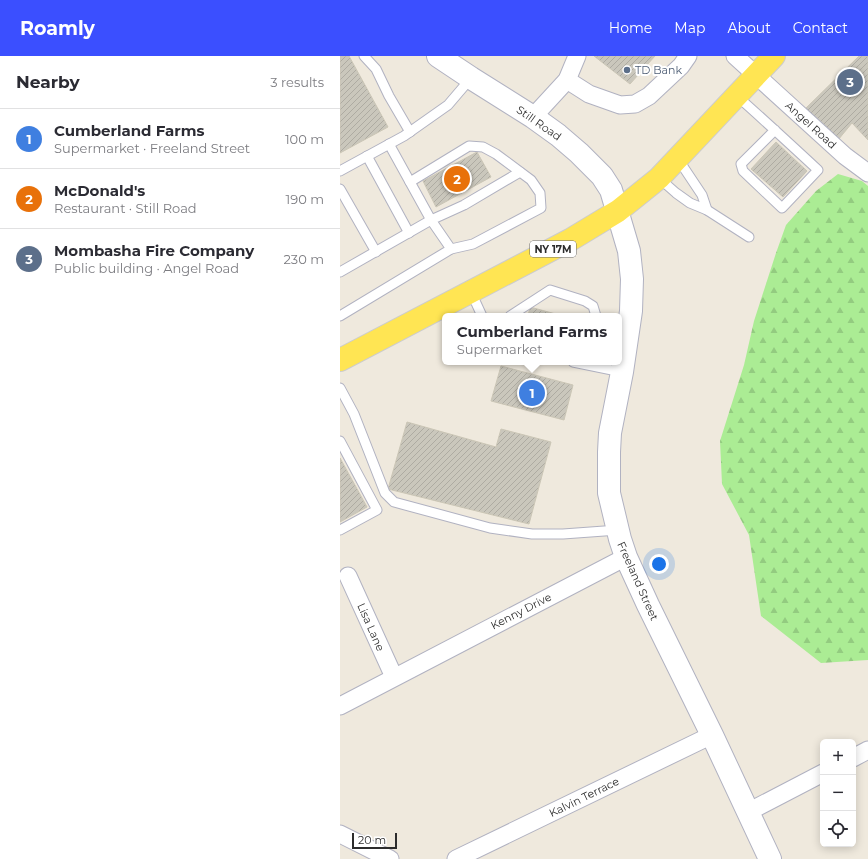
<!DOCTYPE html>
<html lang="en">
<head>
<meta charset="utf-8">
<style>
	body { margin:0; font-family:Montserrat,sans-serif; background:#f2f2f3; color:#2b2b33 }
	.controls { position:absolute; right:12px; bottom:12px; display:grid; overflow:hidden; border-radius:6px; box-shadow:0 2px 10px #0003 }
	.controls button { width:36px; height:36px; display:grid; place-items:center; padding:0; border:0; border-bottom:1px solid #e1e1e2; background:#fff; color:#2b2b33; font:20px sans-serif }
	.scale { position:absolute; left:12px; bottom:10px; width:45px; box-sizing:border-box; padding-left:4px; border:2px solid #2c2c2c; border-top:0; font-size:11px; line-height:14px; white-space:nowrap; color:#2c2c2c; -webkit-text-stroke:3px #fff; paint-order:stroke }
	.you { position:absolute; left:319px; top:508px; width:14px; height:14px; margin:-10px; border:3px solid #fff; border-radius:50%; background:#1a73e8; box-shadow:0 0 0 6px #1a73e833 }
	.badge { display:grid; place-items:center; width:26px; height:26px; border-radius:50%; background:#3b4fff; color:#fff; font-size:13px; font-weight:700 }
	.pin { position:absolute; translate:-50% -50%; border:2px solid #fff; box-shadow:0 1px 4px #0006 }
	.popup { position:absolute; left:102px; top:257px; width:180px; height:52px; box-sizing:border-box; display:grid; place-content:center; border-radius:6px; background:#fff; filter:drop-shadow(0 1px 3px #0005); font-size:13px; white-space:nowrap; color:#7c7c81 }
	.popup b { font-size:15px; color:#2b2b33 }
	.popup::after { content:''; position:absolute; left:50%; top:100%; margin-left:-8px; border:8px solid transparent; border-top-color:#fff }
	.list { margin:0; padding:0; list-style:none }
	h2 { display:flex; justify-content:space-between; align-items:center; height:52px; margin:0; padding:0 16px; font-size:17px }
	h2 small { font-size:13px; font-weight:400; color:#7c7c81 }
	.list li { display:grid; grid-template-columns:26px 1fr auto; gap:12px; align-items:center; box-sizing:border-box; height:60px; padding:0 16px; border-top:1px solid #e1e1e2 }
	.list b { display:block; font-size:15px; white-space:nowrap }
	.list p { margin:0; font-size:13px; white-space:nowrap; color:#7c7c81 }
	.list em { font-size:13px; font-style:normal; color:#7c7c81 }
	.icon { flex:none; width:22px; height:22px; fill:none; stroke:currentColor; stroke-width:2; stroke-linecap:round; stroke-linejoin:round }
	.map { position:relative; flex:none; width:528px; height:803px; overflow:hidden }
	header { display:flex; align-items:center; gap:24px; box-sizing:border-box; height:56px; padding:0 20px; background:#3b4fff; color:#fff }
	header strong { font-size:19px }
	nav { display:flex; gap:22px; margin-inline-start:auto; font-size:14px }
	main { display:flex }
	aside { flex:1; background:#fff }
	.map>svg:first-child { display:block }
	.forest { fill:url(#forest-firs) }
	.building { fill:url(#building-hatch); stroke:#cbc6b6 }
	.lines { fill:none; stroke-linecap:round; stroke-linejoin:round }
	.service-casing { stroke:#b1b2c1; stroke-width:11 }
	.minor-casing { stroke:#b1b2c1; stroke-width:19 }
	.secondary-casing { stroke:#b1b2c1; stroke-width:24 }
	.primary-casing { stroke:#ccc; stroke-width:24 }
	.service { stroke:#fff; stroke-width:9 }
	.minor { stroke:#fff; stroke-width:17 }
	.secondary { stroke:#fff; stroke-width:22 }
	.primary { stroke:#ffe553; stroke-width:22 }
	.service-dot { fill:#5c6f8a; stroke:#fff; stroke-width:1.5 }
	.labels { text-anchor:middle; stroke-width:4; stroke-linejoin:round; paint-order:stroke }
	.shield { fill:#fff; stroke:#6b6b6b; stroke-width:1 }
	.shield-label { font-size:10px; font-weight:bold; fill:#2c2c2c }
	.service-label { font-size:11px; fill:#4e5e75; stroke:#fff; text-anchor:start }
	.street-label { font-size:11px; fill:#2c2c2c; stroke:#fff }
</style>
</head>
<body>
<header>
<strong>Roamly</strong>
<nav><a>Home</a><a>Map</a><a>About</a><a>Contact</a></nav>
</header>
<main>
<aside>
<h2>Nearby<small>3 results</small></h2>
<ul class="list">
<li><span class="badge" style="background:#3f7fe0">1</span><div><b>Cumberland Farms</b><p>Supermarket · Freeland Street</p></div><em>100 m</em></li>
<li><span class="badge" style="background:#e8710a">2</span><div><b>McDonald's</b><p>Restaurant · Still Road</p></div><em>190 m</em></li>
<li><span class="badge" style="background:#5c6f8a">3</span><div><b>Mombasha Fire Company</b><p>Public building · Angel Road</p></div><em>230 m</em></li>
</ul>
</aside>
<div class="map">
<svg width="528" height="803" viewBox="0 0 528 803">
	<defs>
		<pattern id="forest-firs" width="22" height="20" patternUnits="userSpaceOnUse"><rect width="22" height="20" fill="#abec94"/><path d="M5 1l3.5 6h-7zM16 11l3.5 6h-7z" fill="#93cb80"/></pattern>
		<pattern id="building-hatch" width="6" height="6" patternUnits="userSpaceOnUse"><rect width="6" height="6" fill="#cac7bc"/><path d="M-1 1l2-2M0 6l6-6M5 7l2-2" fill="none" stroke="#aeaba2"/></pattern>
	</defs>
	<rect width="100%" height="100%" fill="#efe9dd"/>
	<polygon class="forest" points="498,118 522,125 528,130 528,604 481,607 421,560 409,479 382,428 380,385 404,309 414,265 436,197 446,169 476,135"/>
	<g class="building">
		<polygon points="0,0 9,0 48,71 0,97"/>
		<polygon points="254,0 315,0 290,28"/>
		<polygon points="519,0 528,0 528,84 512,67 498,84 465,53"/>
		<polygon points="436,86 467,115 443,141 411,113"/>
		<polygon points="137,96 151,121 96,151 83,125"/>
		<polygon points="190,251 223,260 188,260"/>
		<polygon points="161,310 233,329 224,364 151,345"/>
		<polygon points="67,366 156,391 161,373 211,386 189,468 48,433"/>
		<polygon points="0,402 27,451 0,466"/>
	</g>
	<g class="lines">
		<defs>
			<g id="service">
				<polyline points="24,0 36,13 49,40 70,76"/>
				<path d="M397 40C424 64 451 89 478 114L442 152 403 115 401 108 435 74"/>
				<polyline points="27,100 69,177"/>
				<polyline points="338,103 362,139 367,154"/>
				<polyline points="0,115 64,80 108,49 131,22"/>
				<polyline points="319,122 336,137 350,147 367,154 409,181"/>
				<polyline points="70,126 129,90 143,91 156,98 191,124 200,137 201,152 133,188 111,193"/>
				<polyline points="0,133 36,196"/>
				<polyline points="0,216 91,164 49,88"/>
				<polyline points="131,236 142,260"/>
				<polyline points="0,260 111,193 91,164 124,149 180,116"/>
				<polyline points="170,260 210,234 245,245 253,250 256,260"/>
				<polyline points="233,306 282,316"/>
				<polyline points="0,332 14,358 45,437 54,446 150,472 192,478 223,478 278,474"/>
				<polyline points="0,385 37,454 0,474"/>
			</g>
			<g id="minor">
				<polyline points="395,0 505,100 528,117"/>
				<polyline points="227,24 249,38 280,49 295,48 309,40 341,10 348,0"/>
				<polyline points="193,61 227,24 237,0"/>
				<polyline points="8,520 54,621"/>
				<polyline points="0,650 286,501"/>
				<polyline points="513,702 528,694"/>
				<polyline points="408,756 483,717"/>
				<polyline points="0,778 50,803"/>
				<polyline points="116,803 372,679"/>
			</g>
			<polyline id="secondary" points="98,0 131,22 193,61 218,79 239,97 262,120 271,134 289,195 292,223 291,255 282,316 270,377 269,396 269,437 280,483 286,501 308,549 372,679 430,803"/>
			<polyline id="primary" points="0,304 230,184 278,155 319,122 434,0"/>
		</defs>
		<use href="#service" class="service-casing"/>
		<use href="#minor" class="minor-casing"/>
		<use href="#secondary" class="secondary-casing"/>
		<use href="#primary" class="primary-casing"/>
		<use href="#service" class="service"/>
		<use href="#minor" class="minor"/>
		<use href="#secondary" class="secondary"/>
		<use href="#primary" class="primary"/>
	</g>
	<circle class="service-dot" cx="287" cy="14" r="4"/>
	<g class="labels">
		<rect class="shield" x="190" y="185" width="46" height="16" rx="3"/>
		<g class="shield-label">
			<text x="213" y="197">NY 17M</text>
		</g>
		<g class="service-label">
			<text x="295" y="18">TD Bank</text>
		</g>
		<g class="street-label">
			<text transform="translate(199 67) rotate(35)" y="4">Still Road</text>
			<text transform="translate(471 69) rotate(42)" y="4">Angel Road</text>
			<text transform="translate(298 525) rotate(66)" y="4">Freeland Street</text>
			<text transform="translate(181 555) rotate(-27)" y="4">Kenny Drive</text>
			<text transform="translate(31 571) rotate(66)" y="4">Lisa Lane</text>
			<text transform="translate(244 741) rotate(-26)" y="4">Kalvin Terrace</text>
		</g>
	</g>
</svg>
<div class="controls">
<button>+</button>
<button>−</button>
<button><svg class="icon" aria-label="locate" viewBox="0 0 24 24"><circle cx="12" cy="12" r="6"/><path d="M12 2v4M12 18v4M2 12h4M18 12h4"/></svg></button>
</div>
<div class="scale">20 m</div>
<div class="you"></div>
<div class="pin badge" style="left:192px;top:337px;background:#3f7fe0">1</div>
<div class="popup"><b>Cumberland Farms</b>Supermarket</div>
<div class="pin badge" style="left:117px;top:123px;background:#e8710a">2</div>
<div class="pin badge" style="left:510px;top:26px;background:#5c6f8a">3</div>
</div>
</main>
</body>
</html>
